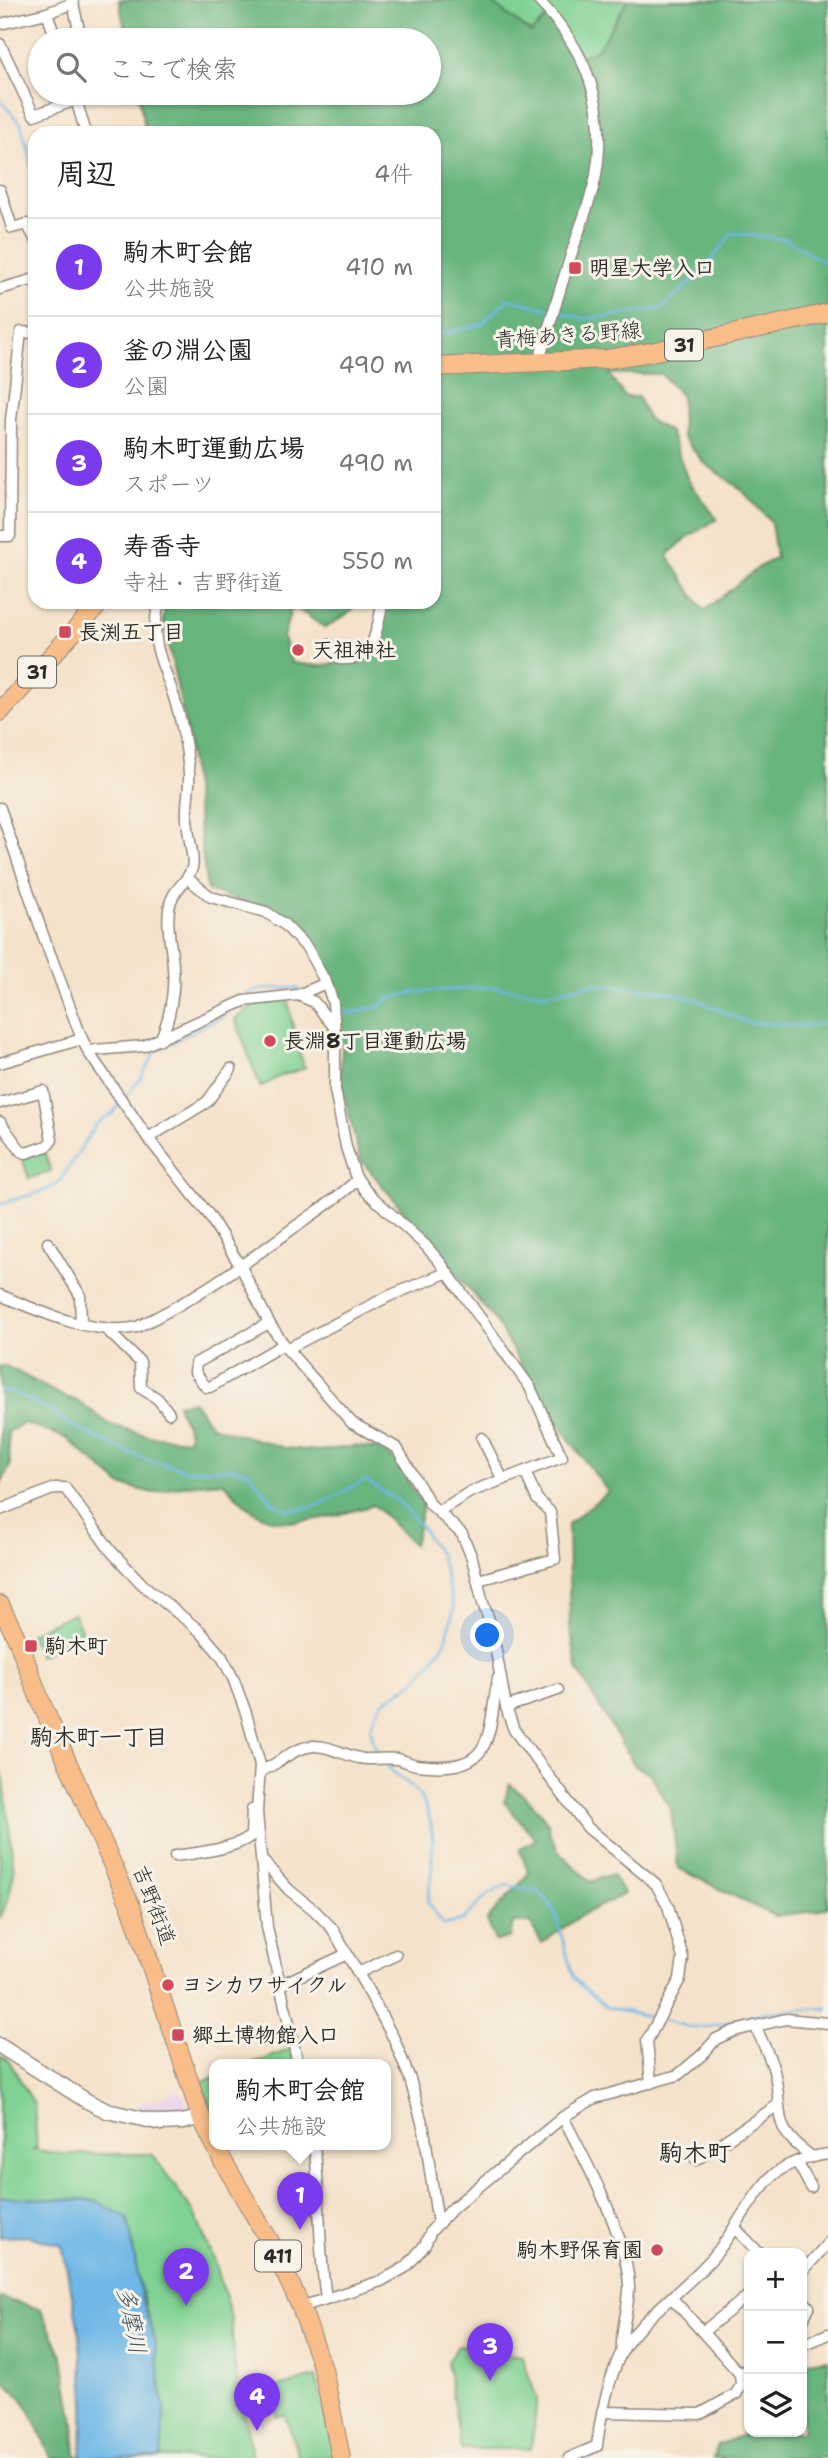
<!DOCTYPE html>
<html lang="ja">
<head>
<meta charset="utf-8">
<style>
	body { margin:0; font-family:"Shantell Sans","Klee One",sans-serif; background:#f2f2f2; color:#222 }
	.controls { position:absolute; right:21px; bottom:21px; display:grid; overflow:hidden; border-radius:14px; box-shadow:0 2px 5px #0004 }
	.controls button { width:63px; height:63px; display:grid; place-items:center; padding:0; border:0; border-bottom:2px solid #e0e0e0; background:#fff; color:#222; font:35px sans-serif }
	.you { position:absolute; left:488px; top:1636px; width:24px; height:24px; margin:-18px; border:5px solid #fff; border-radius:50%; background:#1a73e8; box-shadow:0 0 0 10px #1a73e833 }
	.badge { display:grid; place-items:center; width:46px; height:46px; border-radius:50%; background:#7c3aed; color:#fff; font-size:23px; font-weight:700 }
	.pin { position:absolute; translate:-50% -58px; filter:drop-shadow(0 2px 4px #0008) }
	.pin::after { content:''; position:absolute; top:37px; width:24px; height:21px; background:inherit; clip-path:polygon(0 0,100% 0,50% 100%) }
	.popup { position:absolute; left:209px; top:2059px; width:182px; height:91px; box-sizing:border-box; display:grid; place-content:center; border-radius:14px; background:#fff; filter:drop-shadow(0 2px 5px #0005); font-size:23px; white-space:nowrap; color:#767676 }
	.popup b { font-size:26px; color:#222 }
	.popup::after { content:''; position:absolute; left:50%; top:100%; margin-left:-14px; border:14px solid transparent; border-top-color:#fff }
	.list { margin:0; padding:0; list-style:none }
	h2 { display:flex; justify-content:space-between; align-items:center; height:91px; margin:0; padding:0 28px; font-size:30px }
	h2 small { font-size:23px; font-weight:400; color:#767676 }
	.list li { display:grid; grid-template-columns:46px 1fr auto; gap:21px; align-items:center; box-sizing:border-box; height:98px; padding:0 28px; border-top:2px solid #e0e0e0 }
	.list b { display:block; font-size:26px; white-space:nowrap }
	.list p { margin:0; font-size:23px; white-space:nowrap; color:#767676 }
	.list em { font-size:23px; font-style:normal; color:#767676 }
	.icon { flex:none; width:38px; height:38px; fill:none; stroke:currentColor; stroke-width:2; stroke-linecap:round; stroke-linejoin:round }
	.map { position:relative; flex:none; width:828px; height:2458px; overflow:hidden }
	.search { position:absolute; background:#fff; box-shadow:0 2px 5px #0004; left:28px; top:28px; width:413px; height:77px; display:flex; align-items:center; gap:18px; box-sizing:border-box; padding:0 24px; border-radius:38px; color:#767676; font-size:26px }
	.panel { position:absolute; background:#fff; box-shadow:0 2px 5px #0004; left:28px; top:126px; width:413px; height:483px; border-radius:21px }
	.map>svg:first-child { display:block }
	.built { fill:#ebd1eb }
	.green { fill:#7fd293; stroke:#557e5f; stroke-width:2 }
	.forest { fill:#67b47d; stroke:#497054; stroke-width:2; fill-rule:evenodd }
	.water { fill:#6eb7e6; stroke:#4c7188; stroke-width:2 }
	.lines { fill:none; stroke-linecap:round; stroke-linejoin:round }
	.stream { stroke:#6eb7e6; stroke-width:2.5 }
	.minor-casing { stroke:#90867a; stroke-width:13 }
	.tertiary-casing { stroke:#90867a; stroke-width:17 }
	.primary-casing { stroke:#90867a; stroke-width:20 }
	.trunk-casing { stroke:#90867a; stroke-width:20 }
	.minor { stroke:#fff; stroke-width:10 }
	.tertiary { stroke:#fff; stroke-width:14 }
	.primary { stroke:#f8bd88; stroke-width:18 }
	.trunk { stroke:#f8bd88; stroke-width:18 }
	.poi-dot { fill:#d1495b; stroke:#f7f3e8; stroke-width:2.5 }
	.labels { text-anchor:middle; stroke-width:6; stroke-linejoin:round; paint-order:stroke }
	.shield { fill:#f7f3e8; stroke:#686764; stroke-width:2 }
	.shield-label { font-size:19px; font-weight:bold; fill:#2b2b2b }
	.poi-label { font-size:21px; font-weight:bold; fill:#2b2b2b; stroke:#f7f3e8; text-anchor:start }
	.street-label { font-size:21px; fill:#2b2b2b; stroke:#f7f3e8 }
	.neighbourhood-label { font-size:23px; font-weight:bold; fill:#2b2b2b; stroke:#f7f3e8 }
	.water-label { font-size:23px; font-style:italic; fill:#3f5563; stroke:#f7f3e8 }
	.quarter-label { font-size:24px; font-weight:bold; fill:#2b2b2b; stroke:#f7f3e8 }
</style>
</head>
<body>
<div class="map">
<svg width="828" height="2458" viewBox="0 0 828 2458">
	<rect width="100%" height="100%" fill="#f7f3e8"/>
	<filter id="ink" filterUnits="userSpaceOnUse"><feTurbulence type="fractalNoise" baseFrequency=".0143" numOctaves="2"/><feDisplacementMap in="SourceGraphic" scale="14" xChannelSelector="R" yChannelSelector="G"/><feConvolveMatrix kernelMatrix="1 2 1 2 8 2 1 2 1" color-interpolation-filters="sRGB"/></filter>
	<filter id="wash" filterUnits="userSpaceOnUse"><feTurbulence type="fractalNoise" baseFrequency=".00686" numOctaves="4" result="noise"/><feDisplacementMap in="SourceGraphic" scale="28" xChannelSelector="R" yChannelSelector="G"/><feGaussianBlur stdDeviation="1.57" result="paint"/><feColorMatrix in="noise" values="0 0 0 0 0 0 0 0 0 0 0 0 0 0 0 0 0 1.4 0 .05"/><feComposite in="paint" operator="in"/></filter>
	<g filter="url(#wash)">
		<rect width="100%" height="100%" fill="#f5e2ca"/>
		<polygon class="built" points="179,2090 189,2108 185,2114 154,2115 136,2110 143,2099 150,2102"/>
		<g class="green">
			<polygon points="488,0 628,0 598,49 577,59 547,18 532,33"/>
			<path d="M288 1000 296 1044 305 1068 280 1076 261 1087C250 1064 245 1041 235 1019L258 1002Z"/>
			<polygon points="44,1151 51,1171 29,1178 22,1158"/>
			<polygon points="73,1613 83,1634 40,1656 29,1634"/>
			<polygon points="0,1768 4,1780 14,1872 8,1900 0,1918"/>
			<polygon points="291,2049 295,2064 252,2064"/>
			<polygon points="0,2055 8,2059 34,2104 37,2148 32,2149 62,2154 152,2154 194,2213 216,2264 231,2318 234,2360 240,2401 250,2441 251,2458 161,2458 164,2410 155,2343 135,2266 97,2201 0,2197"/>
			<polygon points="214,2078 214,2117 199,2083"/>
			<polygon points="458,2346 522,2356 537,2399 531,2449 461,2449 447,2362"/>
			<polygon points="316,2377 335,2456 299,2458 285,2415 277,2417 274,2388"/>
		</g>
		<g class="forest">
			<path d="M119 0H488L531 33 547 17 577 59 598 49 628 0H828V1907L817 1911 774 1916 678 1868 671 1810 650 1773 635 1766 577 1669 570 1626 568 1524 608 1492 545 1406 495 1320 360 1159 340 1079 343 1032 332 982 297 920 207 890 187 733 163 619 166 602H345L353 610 325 628 292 605 283 638 292 663 319 666 365 659 378 635 387 602H434V133H146L138 93H429V40H127ZM609 374H661L681 395 682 436 704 463 742 490 771 522 776 558 759 567 704 611 667 555 687 538 717 519 688 480 670 432 648 419 638 397H625Z"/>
			<path d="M0 1366H6L62 1396 78 1401 109 1424 149 1436 188 1440 189 1433 177 1404 194 1401 211 1426 285 1448 319 1451 355 1446 385 1450 396 1462 423 1505 414 1545 374 1505C341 1514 286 1533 255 1512 243 1505 233 1492 223 1482L186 1485 153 1493 121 1485 66 1438 24 1423 8 1432 10 1466 0 1486Z"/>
			<polygon points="510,1784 530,1801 549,1824 550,1835 560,1853 591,1882 612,1874 624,1894 582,1915 542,1943 530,1923 513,1922 510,1938 495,1941 487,1920 529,1873 519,1849 536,1839 504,1802"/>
			<path d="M0 2298 41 2309 63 2358 74 2424 76 2454 80 2458H51C39 2428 28 2397 0 2379Z"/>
			<polygon points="828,2359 828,2458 713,2458 718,2445 745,2434 749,2426 749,2432 802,2432 802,2363"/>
		</g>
		<polygon class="water" points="0,2197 97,2201 128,2219 141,2295 155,2343 164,2410 161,2458 81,2458 85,2395 78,2325 62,2245 27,2236 0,2237"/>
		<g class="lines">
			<g class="stream">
				<polyline points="0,100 21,124 35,181"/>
				<polyline points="558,312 587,319 661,309 704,270 732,233 785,239 828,264"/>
				<polyline points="434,332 446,333 482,324 508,299 552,310"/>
				<path d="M240 998C253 987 279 989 296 988L300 991"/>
				<polyline points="337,1009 349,1013 378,1007 388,999 415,992 495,987 545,994 593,984 664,991 696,999 746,1022 803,1026 828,1023"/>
				<polyline points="125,1098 140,1079 156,1051 210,1022 223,1017 227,1014"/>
				<polyline points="0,1204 44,1191 58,1184 97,1123 112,1114 120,1103"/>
				<polyline points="0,1391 15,1393 55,1413 68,1424 133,1455 186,1470 232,1468 250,1473 273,1503 287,1510 315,1507 365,1480 399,1502 421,1527 440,1555 454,1608 446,1641 434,1658 414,1682 382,1703 370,1727 375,1748 380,1756"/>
				<path d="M384 1761C391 1773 402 1778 412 1787 442 1817 432 1864 428 1903L444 1925 463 1920 487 1895 507 1885 536 1891 548 1901 555 1913 574 1979 606 2007 656 2019"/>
				<polyline points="663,2020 689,2027 709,2027 766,2012 828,2008"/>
			</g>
		</g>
	</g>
	<g filter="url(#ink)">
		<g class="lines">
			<defs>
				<g id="minor">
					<path d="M538 0C586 49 608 105 596 175 592 198 581 223 574 246 561 285 550 324 538 364"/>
					<polyline points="47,13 56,40"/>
					<polyline points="0,24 47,13 73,3 79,30"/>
					<polyline points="0,44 34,115 93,94"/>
					<polyline points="74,93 86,133"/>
					<polyline points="0,190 12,228 27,224 35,239"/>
					<polyline points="0,289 35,279"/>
					<polyline points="0,536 10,536 11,420 21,332 35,333"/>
					<path d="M159 602C149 644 161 657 173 694 181 718 187 747 189 773 190 785 187 798 187 810 186 822 189 835 191 847 192 854 194 862 192 868 187 884 172 888 169 909 166 929 172 947 173 967 175 991 170 1019 160 1040"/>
					<path d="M329 645 340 659C349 659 360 659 367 652 375 643 381 613 382 602"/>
					<polyline points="0,808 43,935 82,1039 89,1053 148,1138 209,1215 241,1267 269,1323 287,1349 352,1423 397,1448 430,1504 462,1534 472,1558 483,1603 492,1629 506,1707 514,1730 588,1828 656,1884 668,1906 683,1958 680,1979 647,2041 651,2083"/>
					<polyline points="187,878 211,897 266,912 285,925 307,948 327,985 333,1003 335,1034 335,1090 346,1147 355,1175 366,1191 426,1246 439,1261 530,1387 562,1457 470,1492 439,1511"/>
					<polyline points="298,995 314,1002 334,1027"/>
					<polyline points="89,1053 95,1050 144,1046 244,1001 298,995 326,983"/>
					<polyline points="0,1063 82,1039"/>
					<polyline points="0,1103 43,1091 52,1140 47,1146 26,1153 21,1151 0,1122"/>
					<polyline points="148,1138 207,1102 231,1069"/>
					<polyline points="48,1243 80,1295 81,1323"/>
					<path d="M0 1295C38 1311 96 1337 137 1327 190 1302 237 1269 284 1235 309 1216 334 1202 357 1180"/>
					<polyline points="269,1323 196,1363 195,1372 206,1387 210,1387 284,1344"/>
					<polyline points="105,1328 140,1362 141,1388 158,1399 169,1413"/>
					<polyline points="287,1349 389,1296 446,1273"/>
					<polyline points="482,1438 503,1480"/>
					<polyline points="0,1510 55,1488 65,1488 111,1551 143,1585 200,1631 222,1657 233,1678 246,1713 260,1765 257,1812 267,1927 298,2064"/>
					<polyline points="478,1580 555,1559 550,1512 537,1499 525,1472"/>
					<polyline points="506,1707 558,1690"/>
					<path d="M261 1771C279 1764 292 1748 313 1746 328 1745 344 1755 359 1758 371 1761 384 1757 397 1759 404 1760 410 1764 417 1765 495 1774 487 1739 498 1678"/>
					<path d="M175 1856C196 1853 234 1849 251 1836L252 1810"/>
					<polyline points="262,1860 289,1890 313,1909 332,1928 370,1994 394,2039 410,2079 424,2130 438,2224"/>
					<polyline points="358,1973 396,1955"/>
					<polyline points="280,1985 347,1954"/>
					<path d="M755 2026C762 2041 770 2056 774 2071 785 2115 768 2125 811 2156"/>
					<path d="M563 2117C586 2162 628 2237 629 2287 629 2309 620 2330 622 2352"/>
					<path d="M314 2144C321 2196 318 2248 326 2298"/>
					<polyline points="696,2160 778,2105"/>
					<polyline points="797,2162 811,2187"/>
					<polyline points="735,2228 759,2253"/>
					<polyline points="802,2272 828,2243"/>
					<polyline points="672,2298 740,2374 749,2368"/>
					<polyline points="802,2299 809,2307 802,2321"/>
					<polyline points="301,2307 381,2281 406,2267 425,2245 431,2231 454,2207 563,2117 595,2098 678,2075 703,2054 716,2039 734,2031 786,2019 828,2023"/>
					<polyline points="704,2331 749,2295"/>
					<polyline points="802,2345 828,2334"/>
					<polyline points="602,2412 700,2414 736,2394 741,2385 740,2374"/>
					<path d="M569 2458 597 2446C600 2418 609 2378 621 2353 639 2319 688 2287 714 2256 734 2232 748 2201 770 2178 785 2163 807 2157 828 2154"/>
				</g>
				<polyline id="tertiary" points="0,2046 87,2101 107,2111 161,2123 183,2122 201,2117"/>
				<g id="primary">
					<polyline points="434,367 607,359 651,352 828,313"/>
					<polyline points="0,712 101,602"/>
				</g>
				<polyline id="trunk" points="0,1605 18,1641 40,1700 132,1909 201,2117 223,2161 273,2247 301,2307 323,2369 341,2458"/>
			</defs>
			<use href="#minor" class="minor-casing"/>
			<use href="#tertiary" class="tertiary-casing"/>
			<use href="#primary" class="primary-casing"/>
			<use href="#trunk" class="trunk-casing"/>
			<use href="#minor" class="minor"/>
			<use href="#tertiary" class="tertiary"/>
			<use href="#primary" class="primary"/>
			<use href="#trunk" class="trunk"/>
		</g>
	</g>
	<g class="poi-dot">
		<rect x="568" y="261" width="14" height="14" rx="3.5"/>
		<rect x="58" y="625" width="14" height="14" rx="3.5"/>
		<circle cx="298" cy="650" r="7"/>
		<circle cx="270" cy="1041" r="7"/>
		<rect x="24" y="1639" width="14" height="14" rx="3.5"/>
		<circle cx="168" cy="1985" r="7"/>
		<rect x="171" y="2028" width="14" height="14" rx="3.5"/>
		<circle cx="657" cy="2250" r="7"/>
	</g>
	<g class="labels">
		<g class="shield">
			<rect x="665" y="329.5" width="38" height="31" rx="5"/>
			<rect x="18" y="656.5" width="38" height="31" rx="5"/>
			<rect x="255" y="2240.5" width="46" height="31" rx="5"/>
		</g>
		<g class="shield-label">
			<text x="684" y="352">31</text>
			<text x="37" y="679">31</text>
			<text x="278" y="2263">411</text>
		</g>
		<g class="poi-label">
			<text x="589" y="275">明星大学入口</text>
			<text x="79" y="639">長渕五丁目</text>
			<text x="312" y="657">天祖神社</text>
			<text x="284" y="1048">長淵8丁目運動広場</text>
			<text x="45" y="1653">駒木町</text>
			<text x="182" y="1992">ヨシカワサイクル</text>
			<text x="192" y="2042">郷土博物館入口</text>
			<text x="643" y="2257" text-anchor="end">駒木野保育園</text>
		</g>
		<g class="street-label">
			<text transform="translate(568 335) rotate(-4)" y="7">青梅あきる野線</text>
			<text transform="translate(154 1905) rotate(69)" y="7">吉野街道</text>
		</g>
		<g class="neighbourhood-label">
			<text x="99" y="1745">駒木町一丁目</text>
		</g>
		<g class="water-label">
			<text transform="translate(132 2320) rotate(79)" y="8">多摩川</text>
		</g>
		<g class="quarter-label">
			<text x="695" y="2161">駒木町</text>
		</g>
	</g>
</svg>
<div class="controls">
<button>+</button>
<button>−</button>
<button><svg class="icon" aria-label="layers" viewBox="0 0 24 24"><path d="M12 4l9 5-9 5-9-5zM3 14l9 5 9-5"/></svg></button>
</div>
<div class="you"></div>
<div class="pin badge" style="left:300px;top:2230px">1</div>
<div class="popup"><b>駒木町会館</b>公共施設</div>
<div class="pin badge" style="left:186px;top:2306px">2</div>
<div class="pin badge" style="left:490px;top:2381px">3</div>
<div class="pin badge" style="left:257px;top:2431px">4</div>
<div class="search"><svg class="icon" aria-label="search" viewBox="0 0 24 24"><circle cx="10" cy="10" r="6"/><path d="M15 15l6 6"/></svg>ここで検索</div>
<section class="panel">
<h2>周辺<small>4件</small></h2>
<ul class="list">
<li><span class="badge">1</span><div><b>駒木町会館</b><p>公共施設</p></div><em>410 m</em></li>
<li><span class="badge">2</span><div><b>釜の淵公園</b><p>公園</p></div><em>490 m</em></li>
<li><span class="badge">3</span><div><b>駒木町運動広場</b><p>スポーツ</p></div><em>490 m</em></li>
<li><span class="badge">4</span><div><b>寿香寺</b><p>寺社 · 吉野街道</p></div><em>550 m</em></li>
</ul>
</section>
</div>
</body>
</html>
